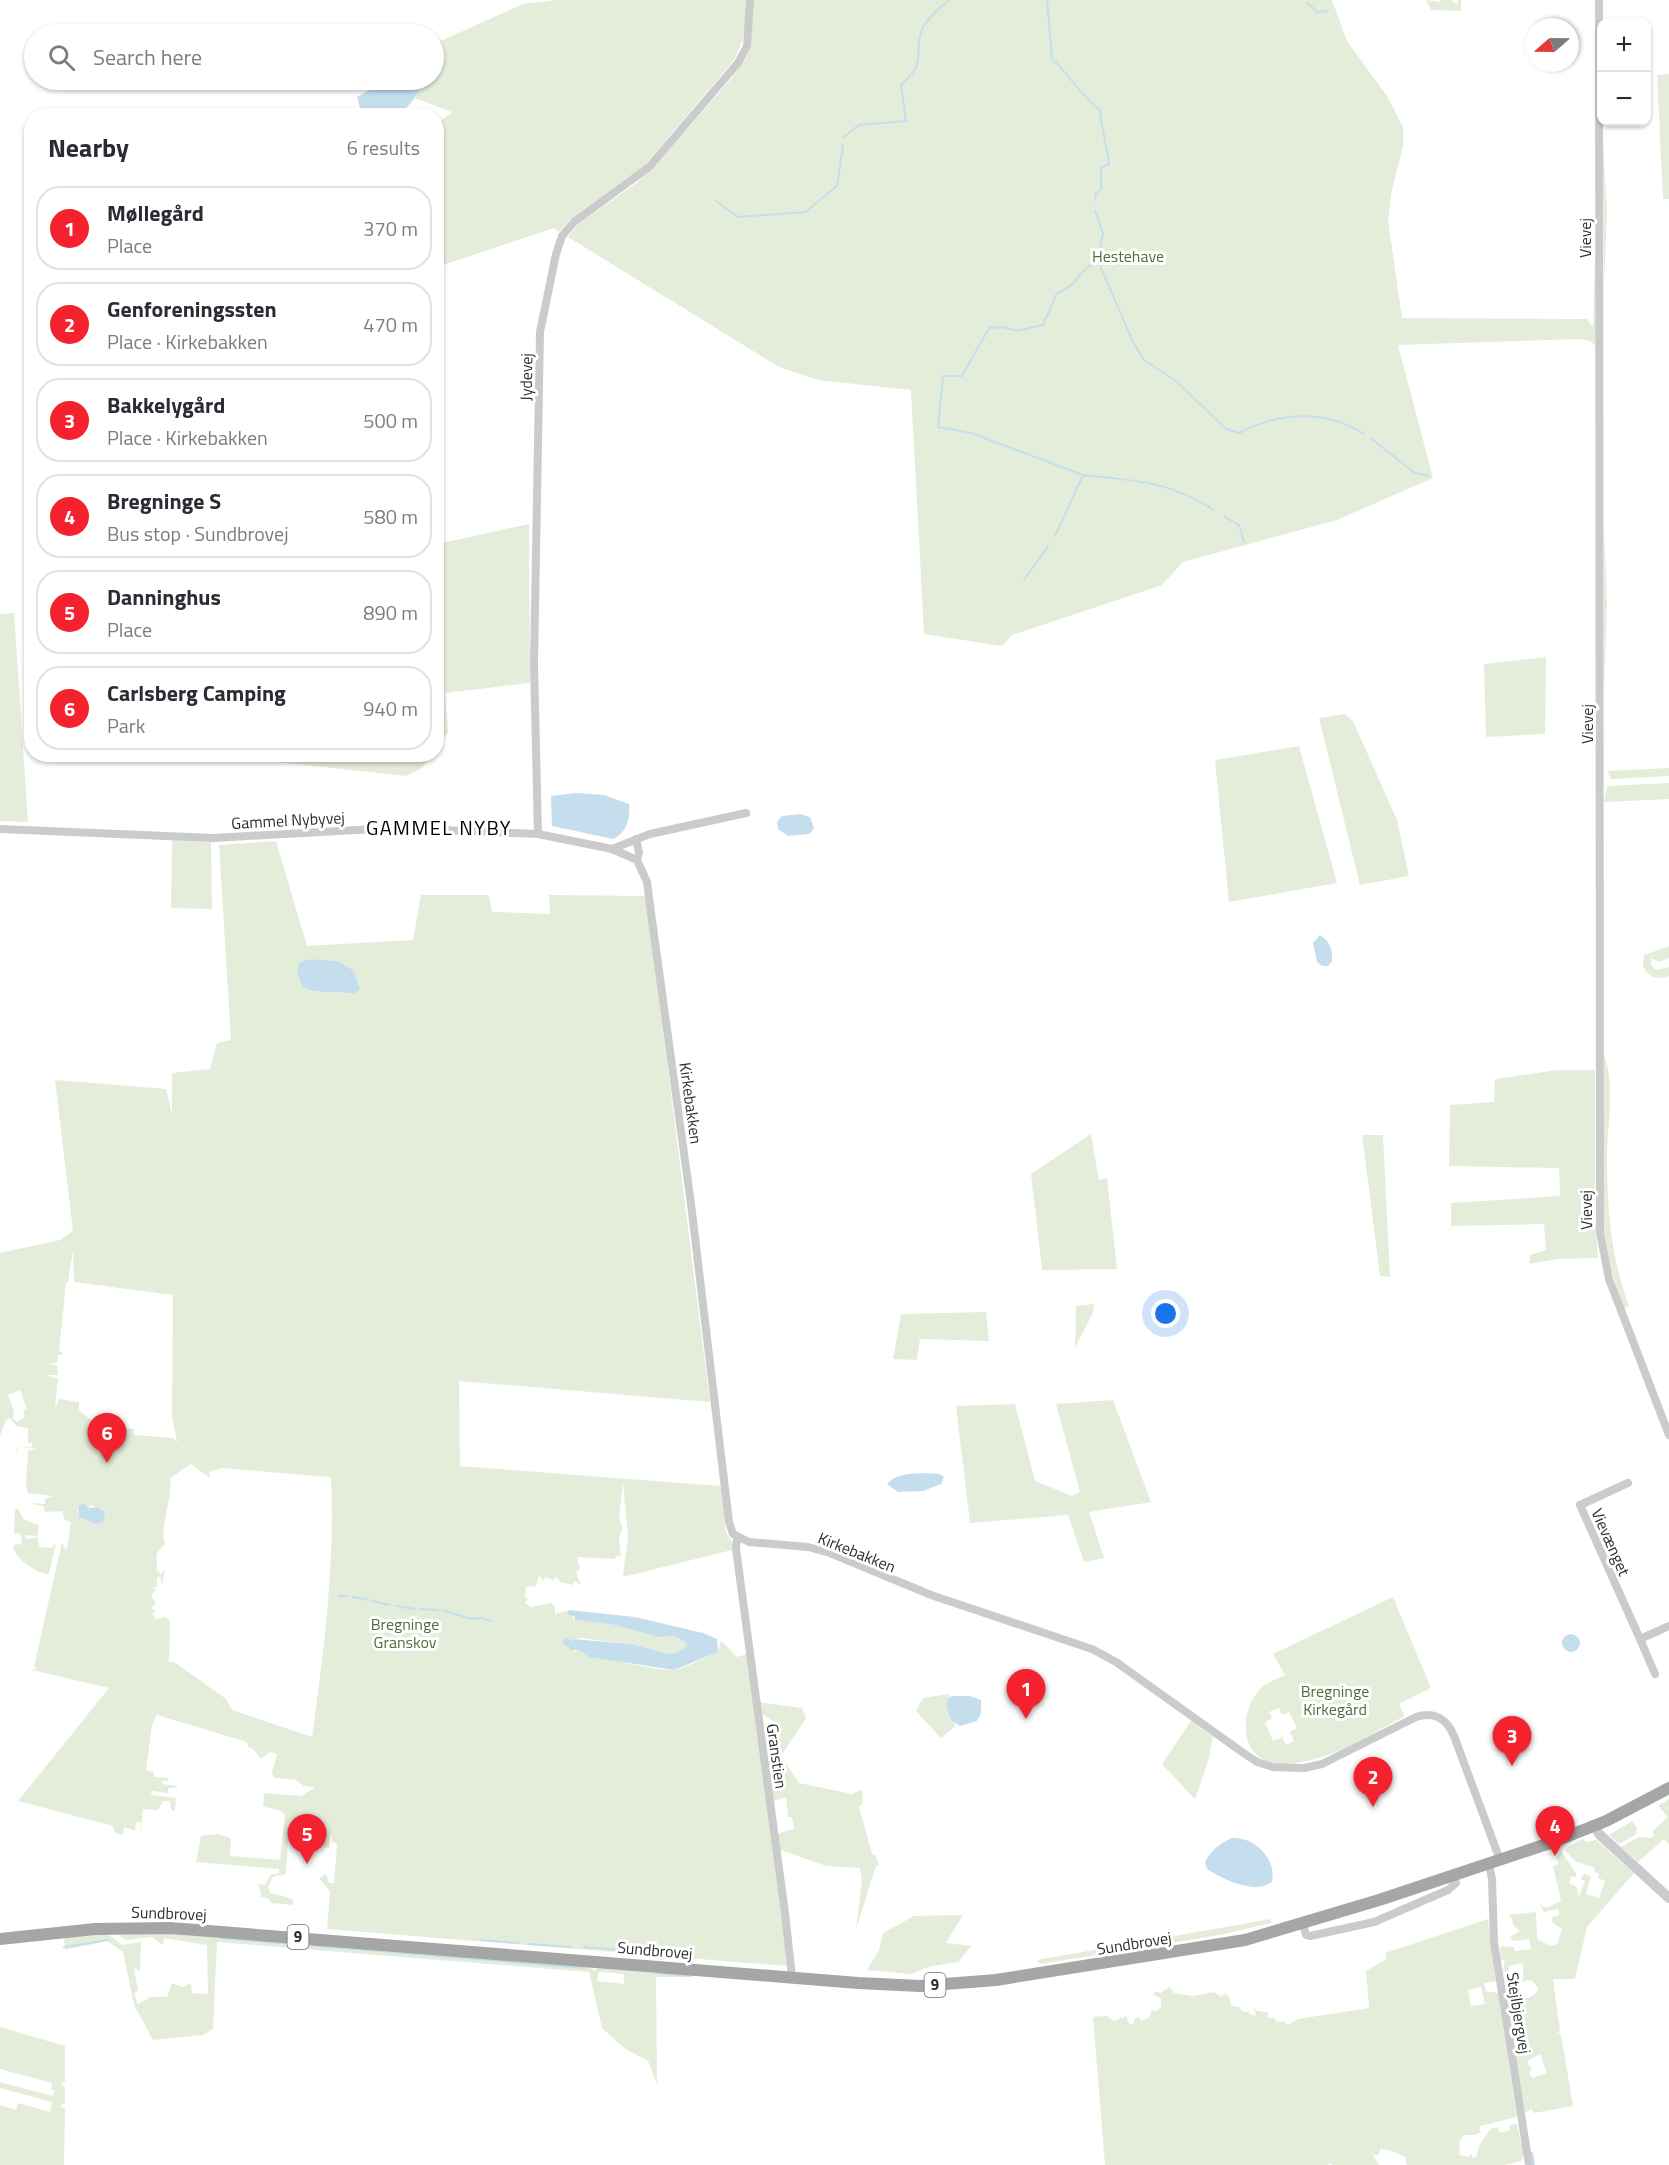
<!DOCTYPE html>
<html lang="en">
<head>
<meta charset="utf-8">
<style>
	body { margin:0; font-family:"Titillium Web",sans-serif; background:#f7f7f7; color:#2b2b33 }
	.controls { position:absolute; right:18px; top:18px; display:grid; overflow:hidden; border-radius:12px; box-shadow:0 2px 4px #0004 }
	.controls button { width:54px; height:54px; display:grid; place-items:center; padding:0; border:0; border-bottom:2px solid #e1e1e2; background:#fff; color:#2b2b33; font:30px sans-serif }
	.compass { position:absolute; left:1525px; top:18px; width:54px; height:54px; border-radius:50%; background:#fff; box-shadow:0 2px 4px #0004; rotate:250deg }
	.you { position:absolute; left:1166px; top:1314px; width:21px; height:21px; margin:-15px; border:4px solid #fff; border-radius:50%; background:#1a73e8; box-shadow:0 0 0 9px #1a73e833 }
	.badge { display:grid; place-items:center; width:39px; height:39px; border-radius:50%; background:#f4212f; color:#fff; font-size:20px; font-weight:700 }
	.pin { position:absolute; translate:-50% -50px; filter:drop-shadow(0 2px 3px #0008) }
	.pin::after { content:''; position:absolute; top:32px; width:21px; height:18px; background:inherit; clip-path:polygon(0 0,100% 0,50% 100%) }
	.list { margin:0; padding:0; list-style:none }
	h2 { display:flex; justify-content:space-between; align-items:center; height:78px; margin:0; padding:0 24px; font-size:26px }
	h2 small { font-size:20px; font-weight:400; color:#7c7c81 }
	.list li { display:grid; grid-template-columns:39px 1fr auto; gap:18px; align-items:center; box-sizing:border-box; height:84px; margin:0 12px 12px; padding:0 12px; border:2px solid #e1e1e2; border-radius:24px }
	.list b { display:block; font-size:22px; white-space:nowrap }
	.list p { margin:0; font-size:20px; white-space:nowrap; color:#7c7c81 }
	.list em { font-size:20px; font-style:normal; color:#7c7c81 }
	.icon { flex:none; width:33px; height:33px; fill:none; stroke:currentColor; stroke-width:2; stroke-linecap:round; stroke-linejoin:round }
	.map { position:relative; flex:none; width:1669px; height:2165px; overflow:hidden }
	.search { position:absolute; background:#fff; box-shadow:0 2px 4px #0004; left:24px; top:24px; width:420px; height:66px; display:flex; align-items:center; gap:15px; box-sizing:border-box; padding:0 21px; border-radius:33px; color:#7c7c81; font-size:22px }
	.panel { position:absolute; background:#fff; box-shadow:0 2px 4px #0004; left:24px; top:108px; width:420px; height:654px; border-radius:24px }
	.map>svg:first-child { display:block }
	.green { fill:#e4edda; fill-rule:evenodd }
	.water { fill:#c5deee }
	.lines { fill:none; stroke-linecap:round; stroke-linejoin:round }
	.stream { stroke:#c5deee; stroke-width:2 }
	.minor { stroke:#cbcbcb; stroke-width:8 }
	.tertiary { stroke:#cbcbcb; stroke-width:10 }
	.primary { stroke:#a6a6a6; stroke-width:12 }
	.labels { text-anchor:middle; stroke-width:6; stroke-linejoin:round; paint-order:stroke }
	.shield { fill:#fff; stroke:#6d6d6d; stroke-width:1.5 }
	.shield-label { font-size:15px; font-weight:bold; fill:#2e2e2e }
	.street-label { font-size:16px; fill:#2e2e2e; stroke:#fff }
	.park-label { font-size:16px; fill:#506e38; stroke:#fff }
	.quarter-label { font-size:20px; letter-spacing:1.5px; fill:#000; stroke:#fff }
</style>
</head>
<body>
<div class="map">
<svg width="1669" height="2165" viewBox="0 0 1669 2165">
	<rect width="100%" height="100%" fill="#fff"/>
	<g class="green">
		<path d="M556 0H746C746 23 745 40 734 60L645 165 571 219 559 232 554 228 437 267V124L452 112 415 98 419 90 416 80H434V44L523 4Z"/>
		<polygon points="753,0 1332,0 1347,41 1387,96 1403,127 1403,147 1392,190 1388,220 1402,318 1587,319 1593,327 1596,228 1595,346 1592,342 1581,339 1398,345 1433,478 1337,520 1183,562 1162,585 1012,635 1002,646 924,634 911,390 818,380 779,367 568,237 577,225 635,184 652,169 731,79 746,58 749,48"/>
		<polygon points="1426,0 1440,2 1440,0 1452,0 1453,3 1457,4 1458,0 1461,0 1461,11 1431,10"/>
		<polygon points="1669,74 1669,199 1663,199 1657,75"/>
		<polygon points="1603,145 1607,210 1604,285"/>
		<polygon points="529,524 530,683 445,693 448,733 437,748 437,544"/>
		<polygon points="1604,526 1607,602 1604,691"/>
		<polygon points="14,613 28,822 0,821 0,614"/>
		<polygon points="1546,657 1545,734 1486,737 1484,664"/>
		<polygon points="1344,714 1353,721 1397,820 1409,876 1360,885 1319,718"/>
		<polygon points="1299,746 1337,883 1229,902 1215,760"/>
		<polygon points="258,755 258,754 432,755 422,768 406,776 258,760"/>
		<polygon points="1669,768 1669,776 1611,779 1607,771"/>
		<polygon points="1669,783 1669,799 1604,802 1607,786"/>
		<polygon points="172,840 211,842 212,909 171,908"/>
		<path d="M276 841 307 946 413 940 421 895H489L492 912 550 914 549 895 646 896 710 1402 459 1381 460 1466 721 1486 726 1532 736 1549 623 1577 628 1536 623 1483 619 1518 623 1528 619 1538 621 1557 618 1555 614 1559 577 1557 580 1569 576 1572 581 1585 574 1581 573 1585 560 1582 556 1576 554 1580 545 1577 544 1581 539 1575 536 1586 526 1587 525 1598 528 1599 525 1603 531 1607 551 1603 555 1606V1614L569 1610 575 1620 615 1625 662 1636H675L685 1642 687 1646 679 1652 669 1654 631 1644 579 1638 562 1642 574 1651 579 1650C585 1656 665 1672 676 1670 686 1667 708 1657 718 1651L721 1640 737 1657 747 1654 785 1932 786 1966 327 1929 330 1892 319 1878 326 1874 329 1883H334L337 1845V1843L332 1842 331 1832 329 1848 319 1847 320 1841 325 1843 327 1837H322L318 1845 303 1844 304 1834 315 1835 316 1817 302 1816 301 1826 289 1825 286 1874 273 1877 268 1886 270 1893 293 1899V1905L271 1903 269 1899 261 1897 259 1884 265 1885 270 1875 279 1873V1869L196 1862 201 1836 217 1834 231 1838 230 1856 280 1860 285 1815 281 1811 263 1806 264 1793 301 1796 316 1787 304 1786 296 1780 274 1778 272 1773 277 1754 270 1752 261 1759 253 1749 248 1747 247 1742 157 1715 152 1725 146 1770 154 1772V1777L168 1778V1781H162V1784L177 1786V1788H168V1793L152 1791 151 1795 176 1798 175 1811 171 1810 170 1801H163L158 1810 143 1809 140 1840 141 1822H136L135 1831 124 1827 123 1835 115 1833 113 1826 18 1801 109 1688 32 1670 37 1668 34 1666 62 1542 64 1548 67 1549 71 1522 65 1520 62 1511 45 1512 43 1506 27 1503 45 1504V1499L52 1496 28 1493 26 1483 28 1451 36 1448 17 1447 16 1454V1447H32V1443H28V1428L16 1426 10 1418 6 1420 0 1436V1253L60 1240 73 1231 55 1080 166 1089 172 1114V1073L210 1069 217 1043 231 1040 219 845ZM312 959 338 961 353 994C336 990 318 995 302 987ZM73 1250 74 1282 173 1295 172 1415 177 1443 173 1438 134 1435V1429L102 1428 100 1421 93 1422 79 1410V1402L59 1399 55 1408 58 1379 46 1375H58L57 1366 49 1364 57 1363 58 1355H62V1352L59 1351 66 1283 68 1282ZM20 1390 27 1409 23 1411 25 1417 17 1422 13 1419 14 1411 8 1395ZM191 1464 210 1478 209 1472 222 1468 331 1477C335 1563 324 1652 312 1737L232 1710 226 1699 174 1662H169L170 1621 165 1617 156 1619 152 1614 156 1612 151 1608 156 1603 151 1596 156 1589 152 1588 157 1587V1578L160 1576 162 1585 165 1569 161 1575 158 1570 156 1572C159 1555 151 1558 165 1544 159 1528 173 1499 170 1478ZM83 1503 89 1508 90 1505 103 1510 85 1520 77 1512 78 1506Z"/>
		<path d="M1669 946V958L1659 962 1651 958V964L1656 970 1669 967V976C1656 979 1650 979 1643 966L1644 955Z"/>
		<path d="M1604 1054C1615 1085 1608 1118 1607 1151 1607 1204 1610 1256 1629 1306L1624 1308 1611 1269 1604 1228Z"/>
		<polygon points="1558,1070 1595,1070 1595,1215 1598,1258 1558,1259 1529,1264 1530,1255 1546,1250 1544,1224 1451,1226 1451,1203 1560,1196 1559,1168 1449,1166 1450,1105 1494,1102 1495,1079"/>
		<polygon points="1091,1134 1099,1180 1107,1178 1117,1269 1042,1270 1031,1174"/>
		<polygon points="1362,1135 1383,1135 1390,1277 1380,1276"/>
		<polygon points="1094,1304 1093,1313 1075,1348 1076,1306"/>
		<polygon points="986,1312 989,1341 920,1339 917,1360 893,1359 901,1314"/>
		<polygon points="1113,1400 1151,1502 1089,1512 1104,1558 1084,1562 1068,1515 970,1523 956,1406 1015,1404 1035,1481 1072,1496 1080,1492 1056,1404"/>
		<path d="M18 1508 23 1519 39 1525 37 1536 25 1535 26 1539 38 1537 39 1547 52 1548 56 1543 49 1574C36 1573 14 1559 13 1545L22 1544 21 1534 14 1533 15 1510Z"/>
		<path d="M1393 1597 1431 1688 1399 1704 1405 1716C1366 1736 1323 1767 1277 1763 1239 1760 1238 1711 1261 1688 1268 1682 1278 1679 1285 1675L1273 1654ZM1279 1708 1282 1715 1289 1712 1297 1728 1290 1732 1294 1741 1286 1745 1282 1737 1273 1741 1265 1722 1272 1718 1269 1712Z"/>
		<polygon points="949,1694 955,1727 941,1738 916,1711 923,1698"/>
		<polygon points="759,1702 802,1708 806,1718 781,1756 799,1783 852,1794 862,1789 863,1804 859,1806 872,1854 875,1855 879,1865 876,1866 856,1929 862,1881 860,1868 826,1866 778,1849 776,1834 794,1829 792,1817 788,1817 786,1797 771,1802 762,1725 776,1738 779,1725 762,1714"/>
		<polygon points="1191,1721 1213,1737 1208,1762 1195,1799 1162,1764"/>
		<polygon points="1669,1799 1669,1844 1664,1839 1638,1862 1621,1847 1639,1837 1651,1838 1654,1835 1652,1832 1668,1817 1658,1806"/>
		<polygon points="1632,1821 1637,1829 1635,1835 1619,1844 1609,1835"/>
		<path d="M1582 1839 1587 1842 1596 1840 1634 1873 1587 1927 1575 1979H1553L1560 2031 1557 2032 1561 2034 1573 2106 1534 2113 1531 2109 1525 2113 1515 2057 1529 2053 1528 2048 1522 2049 1521 2046 1514 2048 1515 2053 1506 1999 1515 1997 1516 2001C1526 1999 1536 1997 1538 1988L1531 1980 1505 1986 1523 1980V1963L1509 1966V1973L1503 1972 1505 1959 1501 1960 1500 1948 1502 1946 1514 1947 1515 1951 1531 1949 1529 1939 1513 1941 1510 1937 1520 1931 1513 1925 1512 1918 1508 1915 1536 1912 1537 1939 1551 1946 1557 1944 1562 1929 1552 1922V1917L1559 1915 1558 1909 1544 1912 1540 1904 1546 1908 1561 1901 1553 1866 1558 1864 1556 1857 1561 1851 1576 1873V1877L1571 1876 1569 1884 1576 1886 1579 1897 1585 1881 1580 1879 1584 1874 1591 1876 1586 1894 1599 1898 1605 1881 1598 1878 1599 1874 1594 1871 1595 1868 1575 1861 1566 1851 1567 1848ZM1540 2054 1547 2073 1532 2078 1529 2072 1532 2070 1527 2061Z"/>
		<polygon points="963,1915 946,1943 971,1946 958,1962 928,1967 912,1974 867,1970 879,1950 883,1933 914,1916"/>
		<polygon points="1271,1919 1271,1923 1220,1935 1040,1964 1037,1960"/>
		<path d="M1488 1919 1496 1981 1484 1983 1486 1991 1498 1993 1517 2117 1480 2126V2132L1476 2135H1463L1459 2143 1460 2155 1469 2157 1471 2153 1472 2158 1476 2157 1479 2146 1490 2129 1498 2127 1500 2133 1510 2130 1509 2125 1517 2124 1524 2155 1521 2161 1504 2165H1407L1405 2157 1392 2151 1380 2149 1379 2155H1373L1379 2165H1332L1331 2163 1327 2165H1105L1093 2017 1107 2016 1114 2021 1122 2017 1124 2019 1125 2014 1130 2025 1134 2023 1135 2018 1140 2017V2021L1150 2017 1151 2010 1157 2011 1161 2007V1998L1154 1995V1991L1160 1993 1170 1987 1174 1993 1193 1996 1214 1992 1221 1997 1225 1993 1230 1998 1231 2006 1239 2007 1243 2012H1250L1249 2014 1256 2016 1254 2007 1257 2011 1267 2012 1269 2018H1274L1277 2022 1284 2021 1288 2025 1298 2019 1369 2008 1366 1971 1387 1959 1385 1953ZM1481 1987 1485 2004 1471 2006 1468 1990Z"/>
		<path d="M163 1933 591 1967 594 1971 599 1967 692 1977H656L657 2084 648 2061 624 2048 602 2028 589 1972 217 1942 213 2029 203 2035 153 2040 134 2005 123 1952 107 1941 65 1950 64 1937 108 1934 122 1945 141 1942 140 1971 134 1968 138 1990 134 1994 138 2004 150 1997H167L172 1983 183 1987 191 1983 192 1993 208 1994 207 1945 164 1938 163 1945 152 1937 126 1940 118 1935ZM599 1972 624 1974V1984L597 1981Z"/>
		<polygon points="0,2027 65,2046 65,2082 61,2084 65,2088 65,2103 60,2106 65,2108 64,2165 0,2165 0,2105 16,2110 18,2103 50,2112 52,2102 0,2088 0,2082 53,2096 55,2091 51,2089 52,2083 0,2069"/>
	</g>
	<g class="water">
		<path d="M387 80H416L419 90C405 118 389 116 362 115L357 97Z"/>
		<path d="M576 793 604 795 629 804C631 819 626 833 613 839L552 826 551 796Z"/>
		<polygon points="800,814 810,817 814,828 809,834 788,836 778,829 777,822 782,816"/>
		<path d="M1320 935C1330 941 1333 950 1332 961L1328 966H1322L1317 962 1313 943Z"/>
		<path d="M312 959 338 961 354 971 360 990 353 994C336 990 318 995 302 987L297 971 300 962Z"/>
		<path d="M939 1474 944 1477 941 1484 923 1491 898 1492 887 1484C897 1471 924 1473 939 1474Z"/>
		<polygon points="83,1503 89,1508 97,1507 105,1512 103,1522 96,1524 79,1517 78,1506"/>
		<polygon points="569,1610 635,1617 703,1633 717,1639 718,1652 674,1670 589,1657 579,1650 571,1650 562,1642 567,1638 572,1641 573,1639 631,1644 669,1654 679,1652 687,1646 685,1642 675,1636 659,1637 615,1625 575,1620 575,1617 568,1614"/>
		<circle cx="1571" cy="1643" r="9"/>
		<polygon points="953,1696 970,1696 981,1700 981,1713 977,1721 960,1726 951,1720 946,1706 949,1697"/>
		<path d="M1232 1838C1254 1836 1277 1859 1272 1882 1255 1895 1222 1879 1207 1869L1205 1862C1211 1850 1220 1843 1232 1838Z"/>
	</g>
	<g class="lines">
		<g class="stream">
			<path d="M1047 0 1052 59C1070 75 1080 95 1100 110 1101 128 1107 145 1109 164L1101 168V190L1096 193 1095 200"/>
			<polyline points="1307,3 1318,12 1327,11"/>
			<path d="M844 137 859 125 906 121 901 85C928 62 913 52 922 29 927 18 940 8 949 0"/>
			<polyline points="716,201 738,217 805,212 837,186 843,145"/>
			<path d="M1098 261 1133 342 1144 360 1176 381 1226 429 1239 433C1279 412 1325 409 1364 434"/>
			<polyline points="1372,439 1415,473 1429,476"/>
			<path d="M1083 475C1137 481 1166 480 1214 510"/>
			<polyline points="1224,516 1239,525 1244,542"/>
			<path d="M1055 536 1083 475 971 433 938 427 943 376H962L989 328 1003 327 1017 331 1043 325 1057 293C1080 285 1075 272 1098 261L1103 233 1095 211"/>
			<polyline points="1024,580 1048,546"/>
			<polyline points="339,1596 348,1596"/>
			<polyline points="353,1597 369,1600"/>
			<polyline points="373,1601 390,1605"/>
			<polyline points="396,1606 415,1609"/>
			<polyline points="420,1609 438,1610"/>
			<polyline points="442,1610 472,1619 481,1618"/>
			<polyline points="482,1618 491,1621"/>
			<polyline points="221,1938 585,1968"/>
			<polyline points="481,1940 518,1943"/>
			<polyline points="529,1944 570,1947"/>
			<polyline points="64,1947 108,1940"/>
			<polyline points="584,1947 678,1955"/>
			<polyline points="656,1973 691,1976"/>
			<polyline points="1532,2153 1534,2165"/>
		</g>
		<g class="minor">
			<polyline points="1599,0 1600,1232 1609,1279 1669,1435"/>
			<path d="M0 829 213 838 393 828 538 834 612 849 637 860 647 882 652 920 691 1204 729 1522 733 1534 749 1542 808 1547 830 1553 931 1595 1092 1649 1116 1662 1242 1752 1257 1762 1273 1767 1304 1768 1322 1764 1416 1717C1434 1711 1447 1719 1454 1736L1500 1860"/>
			<polyline points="538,834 534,664 540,332 556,254 562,236 574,222 649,167 738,63 747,46 750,0"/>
			<polyline points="636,839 639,853 637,860"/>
			<polyline points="612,849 650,834 746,813"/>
			<polyline points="1628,1483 1580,1505 1640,1639 1669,1626"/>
			<polyline points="737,1538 736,1549 785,1913 792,1977"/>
			<polyline points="1640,1639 1655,1674"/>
			<polyline points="1489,1864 1492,1879 1494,1942 1529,2165"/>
			<polyline points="1303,1924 1306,1935 1310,1936 1374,1922 1448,1890 1456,1883 1453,1876"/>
		</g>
		<polyline class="tertiary" points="1594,1826 1600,1835 1669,1898"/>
		<polyline class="primary" points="0,1939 95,1929 171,1928 858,1983 920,1986 996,1980 1245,1940 1379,1900 1553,1842 1606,1821 1669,1788"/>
	</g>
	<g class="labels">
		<g class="shield">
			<rect x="287.5" y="1925" width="21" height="24" rx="4.5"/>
			<rect x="924.5" y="1973" width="21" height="24" rx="4.5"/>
		</g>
		<g class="shield-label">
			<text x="298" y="1942">9</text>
			<text x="935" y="1990">9</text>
		</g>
		<g class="street-label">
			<text transform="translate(1585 238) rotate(-90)" y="6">Vievej</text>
			<text transform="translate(526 377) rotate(-89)" y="6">Jydevej</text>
			<text transform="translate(1587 724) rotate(-90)" y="6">Vievej</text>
			<text transform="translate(288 820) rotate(-3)" y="6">Gammel Nybyvej</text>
			<text transform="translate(691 1103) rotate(82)" y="6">Kirkebakken</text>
			<text transform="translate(1586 1210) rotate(-91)" y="6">Vievej</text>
			<text transform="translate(1611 1542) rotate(66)" y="6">Vievænget</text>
			<text transform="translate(857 1552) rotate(22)" y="6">Kirkebakken</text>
			<text transform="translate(777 1756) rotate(82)" y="6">Granstien</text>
			<text transform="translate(169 1913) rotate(2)" y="6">Sundbrovej</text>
			<text transform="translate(1134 1943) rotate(-9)" y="6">Sundbrovej</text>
			<text transform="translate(655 1950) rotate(5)" y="6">Sundbrovej</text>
			<text transform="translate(1519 2013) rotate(81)" y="6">Stejlbjergvej</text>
		</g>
		<g class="park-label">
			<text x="1128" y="262">Hestehave</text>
			<text x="405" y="1630">Bregninge<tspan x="405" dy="18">Granskov</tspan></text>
			<text x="1335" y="1697">Bregninge<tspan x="1335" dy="18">Kirkegård</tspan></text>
		</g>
		<g class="quarter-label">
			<text x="439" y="835">GAMMEL NYBY</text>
		</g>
	</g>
</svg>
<div class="controls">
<button>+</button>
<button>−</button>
</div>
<svg class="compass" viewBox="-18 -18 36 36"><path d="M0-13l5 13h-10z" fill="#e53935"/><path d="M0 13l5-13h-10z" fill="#7c7c81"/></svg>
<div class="you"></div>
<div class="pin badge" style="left:1026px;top:1719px">1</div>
<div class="pin badge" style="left:1373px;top:1807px">2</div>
<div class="pin badge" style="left:1512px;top:1766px">3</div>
<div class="pin badge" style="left:1555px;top:1856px">4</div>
<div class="pin badge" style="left:307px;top:1864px">5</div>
<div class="pin badge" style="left:107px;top:1463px">6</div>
<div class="search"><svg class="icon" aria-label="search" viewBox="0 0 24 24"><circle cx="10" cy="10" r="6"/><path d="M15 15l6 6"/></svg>Search here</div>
<section class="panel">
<h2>Nearby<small>6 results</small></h2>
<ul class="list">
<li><span class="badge">1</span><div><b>Møllegård</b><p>Place</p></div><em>370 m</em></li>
<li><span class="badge">2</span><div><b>Genforeningssten</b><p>Place · Kirkebakken</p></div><em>470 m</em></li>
<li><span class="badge">3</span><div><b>Bakkelygård</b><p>Place · Kirkebakken</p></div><em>500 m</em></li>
<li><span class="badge">4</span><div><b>Bregninge S</b><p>Bus stop · Sundbrovej</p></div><em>580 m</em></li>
<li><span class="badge">5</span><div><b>Danninghus</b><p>Place</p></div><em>890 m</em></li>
<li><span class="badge">6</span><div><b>Carlsberg Camping</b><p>Park</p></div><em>940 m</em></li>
</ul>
</section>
</div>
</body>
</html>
